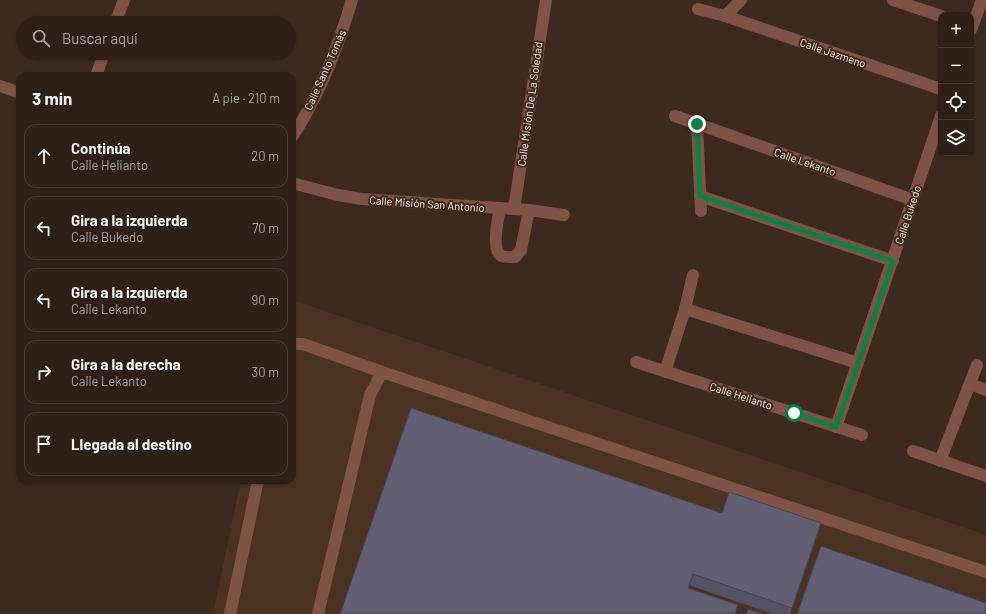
<!DOCTYPE html>
<html lang="es">
<head>
<meta charset="utf-8">
<style>
	body { margin:0; font-family:Barlow,sans-serif; background:#36281f; color:#f1f3f6 }
	.controls { position:absolute; right:12px; top:12px; display:grid; overflow:hidden; border-radius:8px; box-shadow:0 1px 3px #0004 }
	.controls button { width:36px; height:36px; display:grid; place-items:center; padding:0; border:0; border-bottom:1px solid #493e35; background:#2e2016; color:#f1f3f6; font:20px sans-serif }
	.stop { position:absolute; width:12px; height:12px; margin:-9px; border:3px solid #0b8043; border-radius:50%; background:#fff }
	.stop.end { background:#0b8043; border-color:#fff; box-shadow:0 1px 4px #0008 }
	.list { margin:0; padding:0; list-style:none }
	h2 { display:flex; justify-content:space-between; align-items:center; height:52px; margin:0; padding:0 16px; font-size:17px }
	h2 small { font-size:13px; font-weight:400; color:#a7a3a1 }
	.list li { display:grid; grid-template-columns:26px 1fr auto; gap:12px; align-items:center; box-sizing:border-box; height:64px; margin:0 8px 8px; padding:0 8px; border:1px solid #493e35; border-radius:12px }
	.list b { display:block; font-size:15px; white-space:nowrap }
	.list p { margin:0; font-size:13px; white-space:nowrap; color:#a7a3a1 }
	.list em { font-size:13px; font-style:normal; color:#a7a3a1 }
	.icon { flex:none; width:22px; height:22px; fill:none; stroke:currentColor; stroke-width:2; stroke-linecap:round; stroke-linejoin:round }
	.map { position:relative; flex:none; width:986px; height:614px; overflow:hidden }
	.search { position:absolute; background:#2e2016; box-shadow:0 1px 3px #0004; left:16px; top:16px; width:280px; height:44px; display:flex; align-items:center; gap:10px; box-sizing:border-box; padding:0 14px; border-radius:22px; color:#a7a3a1; font-size:15px }
	.panel { position:absolute; background:#2e2016; box-shadow:0 1px 3px #0004; left:16px; top:72px; width:280px; height:412px; border-radius:12px }
	.map>svg:first-child { display:block }
	.built { fill:#4b3323 }
	.lines { fill:none; stroke-linecap:round; stroke-linejoin:round }
	.minor { stroke:#7f5345; stroke-width:12 }
	.wall { fill:#545265 }
	.building { fill:#625f75; stroke:#454252 }
	.route { stroke:#0b8043; stroke-width:5 }
	.labels { text-anchor:middle; stroke-width:4; stroke-linejoin:round; paint-order:stroke }
	.street-label { font-size:11px; fill:#fcefe7; stroke:#3d2a1e }
</style>
</head>
<body>
<div class="map">
<svg width="986" height="614" viewBox="0 0 986 614">
	<rect width="100%" height="100%" fill="#3d2a1e"/>
	<polygon class="built" points="292,300 986,535 986,614 213,614 241,480 292,480"/>
	<g class="lines">
		<g class="minor">
			<polyline points="893,0 941,16"/>
			<polyline points="698,9 725,16 941,89"/>
			<polyline points="725,16 741,0"/>
			<polyline points="115,23 124,0"/>
			<polyline points="971,30 982,0"/>
			<polyline points="96,76 104,53"/>
			<polyline points="0,86 20,93"/>
			<polyline points="675,116 913,200"/>
			<polyline points="697,124 701,211"/>
			<path d="M292 137C320 95 338 47 352 0"/>
			<polyline points="292,183 338,195 362,199 529,210 564,215"/>
			<polyline points="700,196 893,261"/>
			<path d="M500 208C498 218 492 248 500 255 503 258 511 257 515 257L521 250 529 210"/>
			<polyline points="514,209 546,0"/>
			<polyline points="685,309 858,363"/>
			<polyline points="292,344 303,344 382,372"/>
			<polyline points="636,362 862,435"/>
			<polyline points="665,372 685,309 693,275"/>
			<polyline points="970,384 986,390"/>
			<polyline points="836,427 941,116"/>
			<polyline points="913,451 986,476"/>
			<polyline points="940,461 977,365"/>
			<polyline points="230,614 258,480"/>
			<polyline points="318,614 370,395 382,372 986,572"/>
		</g>
	</g>
	<polygon class="wall" points="721,513 821,523 790,614 773,614 689,585 688,588 340,614"/>
	<g class="building">
		<polygon points="411,408 722,513 729,492 821,523 792,608 693,574 688,588 738,605 735,614 340,614"/>
		<polygon points="821,546 986,603 986,614 797,614"/>
		<polygon points="748,609 764,614 746,614"/>
	</g>
	<g class="lines">
		<polyline class="route" points="697,124 700,196 893,261 836,427 794,413"/>
	</g>
	<g class="labels">
		<g class="street-label">
			<text transform="translate(833 53) rotate(19)" y="4">Calle Jazmeno</text>
			<text transform="translate(325 70) rotate(-66)" y="4">Calle Santo Tomás</text>
			<text transform="translate(530 104) rotate(-82)" y="4">Calle Misión De La Soledad</text>
			<text transform="translate(805 162) rotate(19)" y="4">Calle Lekanto</text>
			<text transform="translate(427 204) rotate(4)" y="4">Calle Misión San Antonio</text>
			<text transform="translate(908 215) rotate(-72)" y="4">Calle Bukedo</text>
			<text transform="translate(741 396) rotate(18)" y="4">Calle Helianto</text>
		</g>
	</g>
</svg>
<div class="controls">
<button>+</button>
<button>−</button>
<button><svg class="icon" aria-label="locate" viewBox="0 0 24 24"><circle cx="12" cy="12" r="6"/><path d="M12 2v4M12 18v4M2 12h4M18 12h4"/></svg></button>
<button><svg class="icon" aria-label="layers" viewBox="0 0 24 24"><path d="M12 4l9 5-9 5-9-5zM3 14l9 5 9-5"/></svg></button>
</div>
<div class="stop" style="left:794px;top:413px"></div>
<div class="stop end" style="left:697px;top:124px"></div>
<div class="search"><svg class="icon" aria-label="search" viewBox="0 0 24 24"><circle cx="10" cy="10" r="6"/><path d="M15 15l6 6"/></svg>Buscar aquí</div>
<section class="panel">
<h2>3 min<small>A pie · 210 m</small></h2>
<ul class="list">
<li><svg class="icon" aria-label="ahead" viewBox="0 0 24 24"><path d="M12 20V5M6 11l6-6 6 6"/></svg><div><b>Continúa</b><p>Calle Helianto</p></div><em>20 m</em></li>
<li><svg class="icon" aria-label="left" viewBox="0 0 24 24"><path d="M17 20v-9H6M10 6l-5 5 5 5"/></svg><div><b>Gira a la izquierda</b><p>Calle Bukedo</p></div><em>70 m</em></li>
<li><svg class="icon" aria-label="left" viewBox="0 0 24 24"><path d="M17 20v-9H6M10 6l-5 5 5 5"/></svg><div><b>Gira a la izquierda</b><p>Calle Lekanto</p></div><em>90 m</em></li>
<li><svg class="icon" aria-label="right" viewBox="0 0 24 24"><path d="M7 20v-9h11M14 6l5 5-5 5"/></svg><div><b>Gira a la derecha</b><p>Calle Lekanto</p></div><em>30 m</em></li>
<li><svg class="icon" aria-label="arrive" viewBox="0 0 24 24"><path d="M6 21V4h12l-3 4 3 4H6"/></svg><div><b>Llegada al destino</b></div></li>
</ul>
</section>
</div>
</body>
</html>
